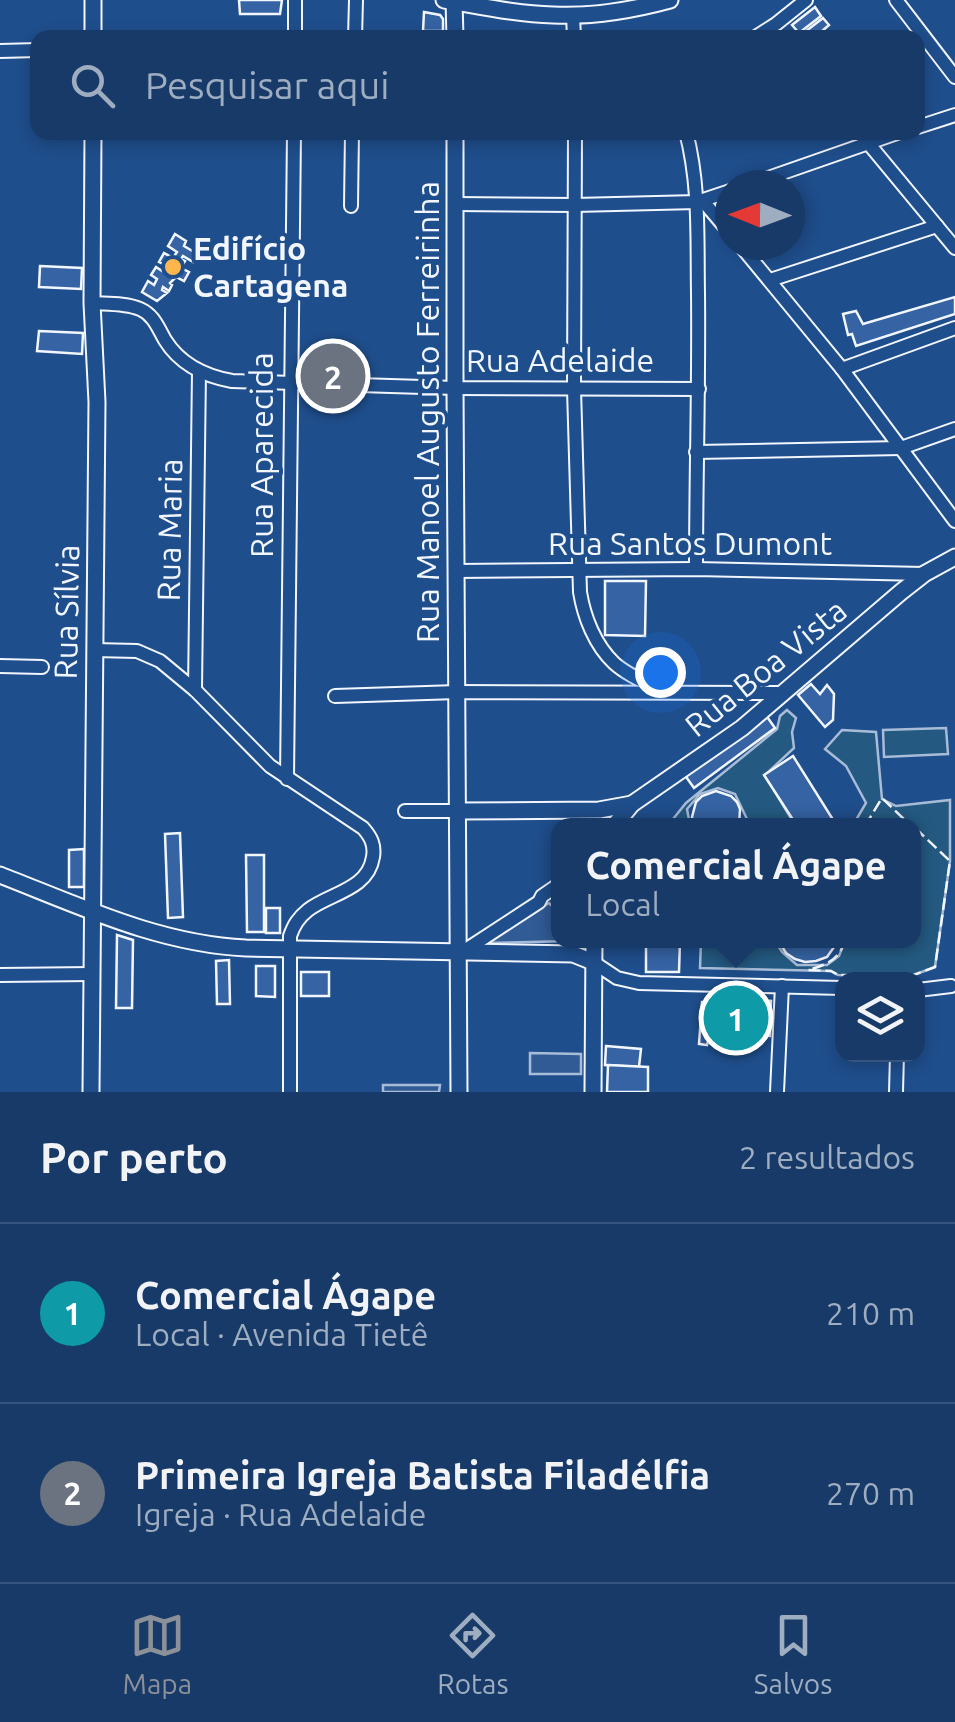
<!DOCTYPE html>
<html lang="pt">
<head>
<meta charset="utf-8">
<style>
	body { margin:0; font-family:Ubuntu,sans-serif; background:#244571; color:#f1f3f6 }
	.controls { position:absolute; right:30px; bottom:30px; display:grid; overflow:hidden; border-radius:20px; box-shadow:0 5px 15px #0003 }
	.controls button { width:90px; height:90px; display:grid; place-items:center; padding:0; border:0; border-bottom:2px solid #36547d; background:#173a69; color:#f1f3f6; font:50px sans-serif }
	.compass { position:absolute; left:715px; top:170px; width:90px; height:90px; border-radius:50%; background:#173a69; box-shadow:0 5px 15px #0003; rotate:271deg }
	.you { position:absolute; left:660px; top:672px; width:35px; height:35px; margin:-25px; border:8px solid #fff; border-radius:50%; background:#1a73e8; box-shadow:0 0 0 15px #1a73e833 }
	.badge { display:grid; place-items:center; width:65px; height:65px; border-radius:50%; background:#8c9099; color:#fff; font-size:32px; font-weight:700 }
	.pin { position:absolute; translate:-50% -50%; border:5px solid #fff; box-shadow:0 2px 10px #0006 }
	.popup { position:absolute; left:551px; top:818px; width:370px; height:130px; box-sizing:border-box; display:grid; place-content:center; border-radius:20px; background:#173a69; filter:drop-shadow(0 2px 8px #0005); font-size:32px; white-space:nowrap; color:#9eadc0 }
	.popup b { font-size:38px; color:#f1f3f6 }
	.popup::after { content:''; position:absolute; left:50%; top:100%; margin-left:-20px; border:20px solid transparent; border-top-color:#173a69 }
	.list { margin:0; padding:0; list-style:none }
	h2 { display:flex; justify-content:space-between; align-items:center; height:130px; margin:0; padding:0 40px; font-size:42px }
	h2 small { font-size:32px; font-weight:400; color:#9eadc0 }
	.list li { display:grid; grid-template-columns:65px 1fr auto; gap:30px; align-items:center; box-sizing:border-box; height:180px; padding:0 40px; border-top:2px solid #36547d }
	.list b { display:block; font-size:38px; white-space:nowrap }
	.list p { margin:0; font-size:32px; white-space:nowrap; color:#9eadc0 }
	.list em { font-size:32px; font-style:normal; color:#9eadc0 }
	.icon { flex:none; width:55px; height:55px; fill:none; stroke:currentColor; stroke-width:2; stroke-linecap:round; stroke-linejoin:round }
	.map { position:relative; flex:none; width:955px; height:1092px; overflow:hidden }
	.search { position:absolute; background:#173a69; box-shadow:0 5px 15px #0003; left:30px; right:30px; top:30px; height:110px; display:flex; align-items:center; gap:25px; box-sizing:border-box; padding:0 35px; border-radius:20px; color:#9eadc0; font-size:38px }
	.sheet { height:490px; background:#173a69 }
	nav { display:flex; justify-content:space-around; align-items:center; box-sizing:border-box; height:140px; border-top:2px solid #36547d; background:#173a69; font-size:28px; color:#9eadc0 }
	nav a { display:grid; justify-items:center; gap:5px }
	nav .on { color:#8c9099 }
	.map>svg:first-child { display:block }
	.green { fill:#245a82; stroke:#a8bbd7; stroke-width:2.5 }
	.parking { fill:#305b95; stroke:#a8bbd7; stroke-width:2.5 }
	.building { fill:#3563a3; stroke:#f2f6ff; stroke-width:2.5 }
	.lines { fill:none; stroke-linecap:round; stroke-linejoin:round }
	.minor-casing { stroke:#f2f6ff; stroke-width:16 }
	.major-casing { stroke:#f2f6ff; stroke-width:19 }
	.minor { stroke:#1f4e8c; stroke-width:12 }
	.major { stroke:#1f4e8c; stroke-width:15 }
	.fence { stroke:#f2f6ff; stroke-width:2.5; stroke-dasharray:12 5; stroke-linecap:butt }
	.poi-dot { fill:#ffb74d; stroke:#1f4e8c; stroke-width:4 }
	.labels { text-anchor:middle; stroke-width:8; stroke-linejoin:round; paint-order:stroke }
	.poi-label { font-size:32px; font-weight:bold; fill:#f2f6ff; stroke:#1f4e8c; text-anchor:start }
	.street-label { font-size:32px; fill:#f2f6ff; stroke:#1f4e8c }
</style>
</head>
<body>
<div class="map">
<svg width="955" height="1092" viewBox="0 0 955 1092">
	<rect width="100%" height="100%" fill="#1f4e8c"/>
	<g class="green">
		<polygon points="787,710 796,718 792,732 794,748 765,775 795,825 755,825 747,819 735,794 718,788 700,794 687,809 690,825 669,824 686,803 777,729 780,716"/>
		<polygon points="946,728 948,754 884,757 883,730"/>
		<polygon points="842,730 876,732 882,799 896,806 950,800 950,861 935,967 911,976 838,975 831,971 700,968 701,941 775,941 782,952 797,965 827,965 839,956 845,941 914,940 914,826 853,825 866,803 846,766 825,749"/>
	</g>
	<g class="parking">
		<polygon points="558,901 558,940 571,941 483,943 549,903 551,905"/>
		<polygon points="530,1053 581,1054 581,1074 530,1074"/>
		<polygon points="383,1085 440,1085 439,1092 383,1092"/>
	</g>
	<g class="building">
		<polygon points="239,0 282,0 280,14 240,14"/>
		<polygon points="815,7 821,16 799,33 792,25"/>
		<polygon points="424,12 440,15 443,19 443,31 423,31"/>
		<polygon points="823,18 829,25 814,38 802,38 801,35"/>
		<polygon points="175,234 186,241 184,246 194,252 193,262 183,256 181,259 185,261 181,268 189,272 184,281 176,277 170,283 172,285 169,291 163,287 162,290 167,293 157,301 142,292 148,281 154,285 157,279 151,275 156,267 162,271 165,265 159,262 164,253 173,258 177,252 168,246"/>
		<polygon points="40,266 82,268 81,289 39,287"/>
		<polygon points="955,297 955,314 856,346 852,334 848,335 843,314 856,311 863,324"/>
		<polygon points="39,331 83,333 82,354 37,351"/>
		<polygon points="605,581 646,581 645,636 605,635"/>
		<polygon points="811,684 820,694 827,685 834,694 833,720 825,727 798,695"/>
		<polygon points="765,714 775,728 694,788 684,774"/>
		<polygon points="793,756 837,826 797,826 764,775"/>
		<polygon points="716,791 731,796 737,802 740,809 739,826 694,826 692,817 696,802 702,796"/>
		<polygon points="180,833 183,917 168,918 165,834"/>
		<polygon points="84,849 84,887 69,887 69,850"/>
		<polygon points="246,855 264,855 264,932 247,932"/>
		<rect x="266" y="908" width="14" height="25"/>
		<polygon points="117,935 133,940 132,1008 116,1008"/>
		<polygon points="646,940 680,940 679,972 646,972"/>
		<polygon points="778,940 839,940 827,957 816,961 805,962 795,959 786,953"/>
		<polygon points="229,960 230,1004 217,1004 216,961"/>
		<polygon points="256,966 275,966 275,997 256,996"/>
		<rect x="301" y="972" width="28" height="24"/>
		<polygon points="719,997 771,1001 770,1036 720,1034 719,1042 708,1041 707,1045 699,1044 702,1002 719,1003"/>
		<polygon points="606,1046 641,1049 639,1067 605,1065"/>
		<polygon points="608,1065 648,1067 648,1092 607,1092"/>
	</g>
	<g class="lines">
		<defs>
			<g id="minor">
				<polyline points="896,0 955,77"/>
				<polyline points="573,15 574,38"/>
				<polyline points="295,38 295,0"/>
				<polyline points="355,38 356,0"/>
				<polyline points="754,38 776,24 806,0"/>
				<polyline points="0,51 38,50"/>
				<polyline points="918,127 955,115"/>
				<path d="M575 132 574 389 580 592C584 617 595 645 614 663 627 675 647 683 663 691"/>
				<path d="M686 132C700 185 697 239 698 293 699 385 696 477 696 569"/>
				<polyline points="859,132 955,248"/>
				<polyline points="748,185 900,132"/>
				<polyline points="703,201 730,233"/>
				<polyline points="455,204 575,205 697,202 730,191"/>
				<polyline points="351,206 352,132"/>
				<polyline points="740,245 842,369 955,521"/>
				<polyline points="770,280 937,226"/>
				<path d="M92 303C108 304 126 303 140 309 154 315 158 328 165 340 180 364 204 376 232 381L455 388 699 389"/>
				<polyline points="842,369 955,328"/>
				<polyline points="696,452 901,448 955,429"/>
				<polyline points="456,571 696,569 924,574"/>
				<path d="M94 650 137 651 160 661 195 690 270 766 363 828C371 837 375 845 373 857 368 890 330 893 308 910 298 918 294 925 290 936V1092"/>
				<polyline points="0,666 42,667"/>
				<polyline points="195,690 199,371"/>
				<polyline points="335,696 457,692 783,693"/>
				<polyline points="287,779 294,132"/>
				<polyline points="405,811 458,811"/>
				<polyline points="464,951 539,902 542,896 558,885"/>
				<polyline points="593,962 617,978 639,983 842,988"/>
				<polyline points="0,975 92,974"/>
				<polyline points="918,990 951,986"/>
				<polyline points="777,1092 782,986"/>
				<polyline points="896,1092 897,1054"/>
			</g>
			<g id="major">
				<polyline points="93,0 93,38"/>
				<path d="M444 0C480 6 516 14 553 15 592 17 633 10 670 0"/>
				<polyline points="454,0 455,38"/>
				<polyline points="455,132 455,388 459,1092"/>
				<polyline points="458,811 599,810 632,804"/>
				<polyline points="614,826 632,804 742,728 901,592 924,574 955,557"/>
				<path d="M0 875C80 906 159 944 246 948L573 954 593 962"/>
				<polyline points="91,1092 97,402 92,303 93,132"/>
				<polyline points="593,1092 594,940"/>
			</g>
		</defs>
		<use href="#minor" class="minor-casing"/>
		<use href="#major" class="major-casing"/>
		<use href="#minor" class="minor"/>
		<use href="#major" class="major"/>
		<g class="fence">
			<polyline points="865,826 882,798 911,826"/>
			<path d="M845 940C840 960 826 965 808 970L831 971 838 975 911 976 935 967 950 861 914 827"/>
		</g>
	</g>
	<circle class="poi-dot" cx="173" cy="267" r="10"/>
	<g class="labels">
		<g class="poi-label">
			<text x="193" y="260">Edifício<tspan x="193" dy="37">Cartagena</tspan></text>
		</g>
		<g class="street-label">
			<text x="560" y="372">Rua Adelaide</text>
			<text transform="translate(428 412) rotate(-90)" y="11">Rua Manoel Augusto Ferreirinha</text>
			<text transform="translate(262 455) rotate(-90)" y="11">Rua Aparecida</text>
			<text transform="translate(170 530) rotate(-89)" y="11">Rua Maria</text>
			<text x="690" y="555">Rua Santos Dumont</text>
			<text transform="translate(67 612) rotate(-89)" y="11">Rua Sílvia</text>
			<text transform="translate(766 668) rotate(-39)" y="11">Rua Boa Vista</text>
		</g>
	</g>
</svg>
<div class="controls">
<button><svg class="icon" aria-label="layers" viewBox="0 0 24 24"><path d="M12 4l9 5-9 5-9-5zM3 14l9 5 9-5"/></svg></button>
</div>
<svg class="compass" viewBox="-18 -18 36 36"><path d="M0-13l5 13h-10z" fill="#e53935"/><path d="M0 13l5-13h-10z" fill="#9eadc0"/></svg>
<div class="you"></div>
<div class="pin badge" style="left:736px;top:1018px;background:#0f9aa8">1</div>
<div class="popup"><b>Comercial Ágape</b>Local</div>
<div class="pin badge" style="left:333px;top:376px;background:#6b7280">2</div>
<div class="search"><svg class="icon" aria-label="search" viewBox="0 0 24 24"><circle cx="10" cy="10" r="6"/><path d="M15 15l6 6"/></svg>Pesquisar aqui</div>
</div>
<section class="sheet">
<h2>Por perto<small>2 resultados</small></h2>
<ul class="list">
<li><span class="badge" style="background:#0f9aa8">1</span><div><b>Comercial Ágape</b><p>Local · Avenida Tietê</p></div><em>210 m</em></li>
<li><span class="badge" style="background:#6b7280">2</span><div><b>Primeira Igreja Batista Filadélfia</b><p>Igreja · Rua Adelaide</p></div><em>270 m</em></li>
</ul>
</section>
<nav>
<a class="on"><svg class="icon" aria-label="map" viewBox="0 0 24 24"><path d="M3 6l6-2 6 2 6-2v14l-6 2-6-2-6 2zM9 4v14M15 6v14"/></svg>Mapa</a>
<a><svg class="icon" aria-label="directions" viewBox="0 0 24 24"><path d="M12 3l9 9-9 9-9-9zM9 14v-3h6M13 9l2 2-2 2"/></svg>Rotas</a>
<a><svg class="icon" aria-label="saved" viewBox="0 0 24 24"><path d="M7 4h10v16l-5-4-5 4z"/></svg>Salvos</a>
</nav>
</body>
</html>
